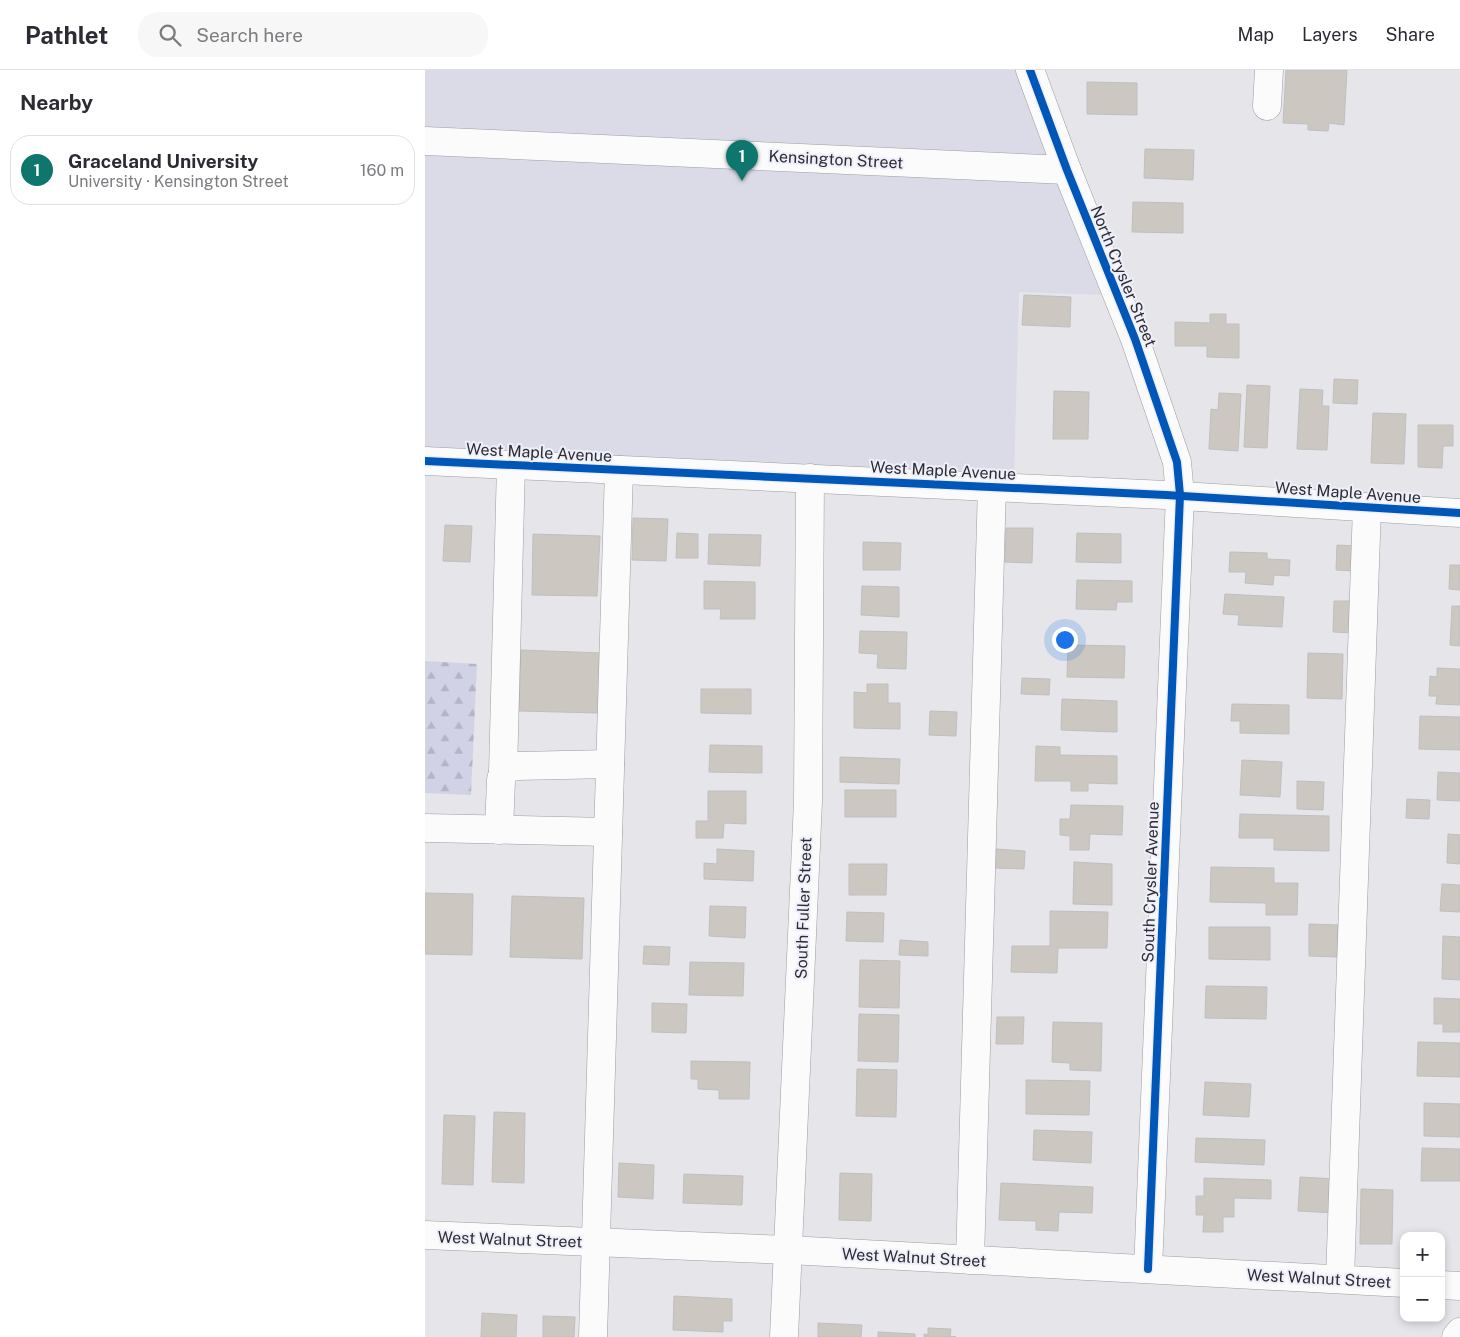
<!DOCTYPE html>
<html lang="en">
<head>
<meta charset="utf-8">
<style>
	body { margin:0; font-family:"Public Sans",sans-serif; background:#f7f7f7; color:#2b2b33 }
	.controls { position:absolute; right:15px; bottom:15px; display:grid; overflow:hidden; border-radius:10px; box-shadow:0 2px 8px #0003 }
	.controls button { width:45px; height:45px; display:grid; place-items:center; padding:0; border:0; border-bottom:1px solid #e1e1e2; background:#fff; color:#2b2b33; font:25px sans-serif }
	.you { position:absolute; left:639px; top:569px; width:18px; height:18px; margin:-12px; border:4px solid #fff; border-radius:50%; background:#1a73e8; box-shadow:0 0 0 8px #1a73e833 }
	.badge { display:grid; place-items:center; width:32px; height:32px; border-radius:50%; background:#0f766e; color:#fff; font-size:16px; font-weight:700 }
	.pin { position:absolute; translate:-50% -41px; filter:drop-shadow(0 1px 2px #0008) }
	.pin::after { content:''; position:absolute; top:26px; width:18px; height:15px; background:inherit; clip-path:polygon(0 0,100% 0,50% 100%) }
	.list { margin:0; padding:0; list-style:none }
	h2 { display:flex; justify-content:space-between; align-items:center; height:65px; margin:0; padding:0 20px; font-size:21px }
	h2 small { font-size:16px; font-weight:400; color:#7c7c81 }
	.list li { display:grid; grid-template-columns:32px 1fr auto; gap:15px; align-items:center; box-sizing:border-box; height:70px; margin:0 10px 10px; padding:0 10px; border:1px solid #e1e1e2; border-radius:20px }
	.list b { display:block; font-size:19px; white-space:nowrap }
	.list p { margin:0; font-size:16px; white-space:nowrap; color:#7c7c81 }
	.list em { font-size:16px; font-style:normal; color:#7c7c81 }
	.icon { flex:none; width:28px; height:28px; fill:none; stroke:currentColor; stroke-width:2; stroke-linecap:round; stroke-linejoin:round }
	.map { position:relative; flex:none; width:1035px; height:1267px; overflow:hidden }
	header { display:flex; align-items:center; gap:30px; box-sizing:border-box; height:70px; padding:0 25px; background:#fff; border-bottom:1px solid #e1e1e2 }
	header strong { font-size:24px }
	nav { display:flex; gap:28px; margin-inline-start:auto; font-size:18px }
	.search { width:350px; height:45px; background:#f7f7f7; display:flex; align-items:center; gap:12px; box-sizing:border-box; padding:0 18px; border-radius:20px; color:#7c7c81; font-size:19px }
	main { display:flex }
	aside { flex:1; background:#fff }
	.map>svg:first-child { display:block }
	.built { fill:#dbdbe8 }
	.forest { fill:url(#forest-firs) }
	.building { fill:#ccc7c1; stroke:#c0bfc0 }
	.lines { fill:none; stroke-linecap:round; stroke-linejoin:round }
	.minor-casing { stroke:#9d9da1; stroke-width:29 }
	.minor { stroke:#fbfbfc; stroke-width:28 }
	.cycleway-casing { stroke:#efeffb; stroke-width:11 }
	.cycleway { stroke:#0057b8; stroke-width:8 }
	.labels { text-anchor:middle; stroke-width:4; stroke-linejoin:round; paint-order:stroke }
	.street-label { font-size:16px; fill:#2c2c31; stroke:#efeffb }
</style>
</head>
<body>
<header>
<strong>Pathlet</strong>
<div class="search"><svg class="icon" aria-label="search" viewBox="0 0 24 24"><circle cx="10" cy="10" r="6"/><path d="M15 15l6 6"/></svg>Search here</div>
<nav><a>Map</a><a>Layers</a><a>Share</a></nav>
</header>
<main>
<aside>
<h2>Nearby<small></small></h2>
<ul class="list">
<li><span class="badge">1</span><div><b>Graceland University</b><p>University · Kensington Street</p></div><em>160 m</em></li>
</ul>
</aside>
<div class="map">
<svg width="1035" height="1267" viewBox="0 0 1035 1267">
	<defs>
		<pattern id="forest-firs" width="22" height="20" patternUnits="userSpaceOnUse" patternTransform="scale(1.25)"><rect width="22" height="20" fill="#d2d2e6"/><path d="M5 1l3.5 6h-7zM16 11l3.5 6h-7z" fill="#b4b4c6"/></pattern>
	</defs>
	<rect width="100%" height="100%" fill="#e5e5ea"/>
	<polygon class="built" points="0,0 591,0 679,225 594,222 589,408 0,381"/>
	<polygon class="forest" points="0,591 52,594 46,725 0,723"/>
	<g class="building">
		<polygon points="861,0 922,0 919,55 904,53 903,61 883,60 883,54 858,53"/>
		<polygon points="662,12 712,13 712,45 662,44"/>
		<polygon points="720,79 769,80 768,110 719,108"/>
		<polygon points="708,132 758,133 758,163 707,162"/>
		<polygon points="599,225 646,227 645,257 597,255"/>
		<polygon points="785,244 801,244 801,254 814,254 814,288 782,287 782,276 750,276 750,252 785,253"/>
		<polygon points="909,309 933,310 932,334 908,333"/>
		<polygon points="822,315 845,316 842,378 819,377"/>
		<polygon points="875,319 898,320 897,336 904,336 902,380 872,379"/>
		<polygon points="629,321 664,322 663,369 628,369"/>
		<polygon points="794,323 816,324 813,381 784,379 786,339 793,340"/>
		<polygon points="948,343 981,344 979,394 946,393"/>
		<polygon points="993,355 1028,355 1028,376 1018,376 1017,398 993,397"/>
		<polygon points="208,448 243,449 241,491 207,490"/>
		<polygon points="20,455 47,456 45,492 18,491"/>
		<polygon points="581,458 608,458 607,493 580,492"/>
		<polygon points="252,463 273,464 273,488 251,488"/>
		<polygon points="652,463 696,464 696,493 651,492"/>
		<polygon points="108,464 175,466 172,526 107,525"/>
		<polygon points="284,464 336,465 335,496 283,494"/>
		<polygon points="438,472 476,473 475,500 438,500"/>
		<polygon points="912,475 931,476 930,501 911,500"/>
		<polygon points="805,482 842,483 842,489 865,490 864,506 849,505 848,515 820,513 821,502 804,502"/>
		<polygon points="1025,495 1035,495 1035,520 1024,519"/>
		<polygon points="652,510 707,511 707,532 692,532 691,540 651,539"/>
		<polygon points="279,511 330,512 330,549 295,549 296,539 279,539"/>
		<polygon points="437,516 474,517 474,547 436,545"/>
		<polygon points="800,524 859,527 857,557 813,555 814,545 798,544"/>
		<polygon points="909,531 931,531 930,563 908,562"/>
		<polygon points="1027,536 1035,536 1035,576 1025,575"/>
		<polygon points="435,561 482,562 481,599 452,598 453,584 434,583"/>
		<polygon points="643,575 700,576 699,608 642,607"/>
		<polygon points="96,580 177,583 175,643 94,641"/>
		<polygon points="883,583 918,584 917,629 882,628"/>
		<polygon points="1012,598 1035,599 1035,635 1011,634 1012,626 1004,626 1005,606 1012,607"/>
		<polygon points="597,608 625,609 624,625 596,624"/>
		<polygon points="442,614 463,614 463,633 475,633 475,659 429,658 429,622 442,623"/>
		<polygon points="276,619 326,619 326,644 276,643"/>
		<polygon points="637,629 692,631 692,662 636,660"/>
		<polygon points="807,634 864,635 864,664 815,663 815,651 806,651"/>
		<polygon points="505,641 532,642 531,666 504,665"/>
		<polygon points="995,646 1035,647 1035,680 994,679"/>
		<polygon points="285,675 337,676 337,703 284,702"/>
		<polygon points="611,676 635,677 635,685 692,686 692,714 663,713 663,721 646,721 646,711 610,711"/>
		<polygon points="415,687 475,689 474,714 415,712"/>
		<polygon points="817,690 857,692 855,727 815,725"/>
		<polygon points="1013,702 1035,703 1035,731 1012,730"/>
		<polygon points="872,711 899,712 898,740 872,739"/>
		<rect x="420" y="720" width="51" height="27"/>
		<polygon points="283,721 321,721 321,754 299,753 298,768 271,768 271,751 283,751"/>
		<polygon points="982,729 1005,730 1004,749 981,748"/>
		<polygon points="646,735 698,736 697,765 665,764 664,780 645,780 645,766 635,765 635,749 645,749"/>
		<polygon points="815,744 904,746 904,781 849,780 849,768 814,768"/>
		<polygon points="1023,764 1035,765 1035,794 1022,793"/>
		<polygon points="292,779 329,781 328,811 279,809 279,793 292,794"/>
		<polygon points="571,779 600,781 599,799 570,798"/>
		<polygon points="649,792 687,794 687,835 648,834"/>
		<polygon points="424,794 462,794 461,825 424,825"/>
		<polygon points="786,797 849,798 849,813 873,813 872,845 841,845 841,833 785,832"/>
		<polygon points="1017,814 1035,815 1035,842 1015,841"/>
		<polygon points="0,823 48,824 47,885 0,884"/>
		<polygon points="87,826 159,828 157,889 85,887"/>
		<polygon points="285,836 321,837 320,868 284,866"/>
		<polygon points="625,841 683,842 682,878 633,878 632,903 586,902 587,876 625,876"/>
		<polygon points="422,842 459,843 458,872 421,871"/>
		<polygon points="884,854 913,855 912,887 884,886"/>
		<polygon points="784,857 845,857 845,890 784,889"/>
		<polygon points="1018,866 1035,867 1035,910 1017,909"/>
		<polygon points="475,870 503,872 503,886 474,885"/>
		<polygon points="219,876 245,877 244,895 218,894"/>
		<polygon points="435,890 475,891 474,938 434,937"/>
		<polygon points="265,892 319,893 318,926 264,925"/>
		<polygon points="781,916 842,917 841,949 780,948"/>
		<polygon points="1009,928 1035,929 1035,962 1018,962 1018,954 1009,954"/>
		<polygon points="227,933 262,934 261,963 227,962"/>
		<polygon points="434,944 474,945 473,992 433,991"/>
		<polygon points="572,947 599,947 598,974 571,974"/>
		<polygon points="628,952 677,953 676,1001 645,1000 645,993 627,992"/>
		<polygon points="993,972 1035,973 1035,1007 992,1006"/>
		<polygon points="266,991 325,992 324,1029 294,1029 294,1020 273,1019 273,1009 266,1009"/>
		<polygon points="432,999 472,1000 471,1047 431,1046"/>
		<polygon points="601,1010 665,1011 664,1045 601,1044"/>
		<polygon points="780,1012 826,1014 824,1047 778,1045"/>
		<polygon points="999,1033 1035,1034 1035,1067 999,1066"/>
		<polygon points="69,1042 100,1043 99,1113 67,1112"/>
		<polygon points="19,1045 50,1046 48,1115 17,1114"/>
		<polygon points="609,1060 667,1062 666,1093 608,1090"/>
		<polygon points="771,1068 840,1070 839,1095 770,1092"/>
		<polygon points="997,1078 1035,1079 1035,1111 996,1111"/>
		<polygon points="194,1093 229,1095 228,1129 193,1127"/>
		<polygon points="415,1103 447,1104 446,1151 414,1150"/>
		<polygon points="259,1104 318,1106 317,1135 258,1133"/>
		<polygon points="875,1107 911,1109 909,1143 873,1141"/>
		<polygon points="779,1108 846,1110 846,1129 809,1128 809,1147 798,1147 798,1162 778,1162 779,1145 771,1145 771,1126 779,1126"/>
		<polygon points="576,1113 668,1117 667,1143 634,1142 633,1161 611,1160 611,1151 574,1150"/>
		<polygon points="936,1119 968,1120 967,1174 935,1174"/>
		<polygon points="249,1226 307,1229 307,1251 298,1251 298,1262 248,1260"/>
		<polygon points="57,1243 92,1245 91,1267 56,1267"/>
		<polygon points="118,1246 150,1247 149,1267 118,1267"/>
		<polygon points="393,1253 437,1255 436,1267 393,1267"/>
		<polygon points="503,1258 526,1259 525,1266 531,1267 499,1267 499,1264 503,1265"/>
		<polygon points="453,1262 490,1264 490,1267 453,1267"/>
	</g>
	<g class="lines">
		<defs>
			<g id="minor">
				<polyline points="605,0 642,100 710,269 752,392 755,425 723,1199"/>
				<polyline points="842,36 844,0"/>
				<polyline points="0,71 642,100"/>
				<polyline points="0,391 741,425 1035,443"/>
				<polyline points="78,703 86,395"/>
				<polyline points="0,758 183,762"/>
				<path d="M74 760 76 710C78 700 82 698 92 696L185 694"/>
				<polyline points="0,1165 364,1180 979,1213"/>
				<polyline points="545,1190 567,416"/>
				<polyline points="915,1209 942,437"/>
				<polyline points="1016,1215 1035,1216"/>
				<polyline points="168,1267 194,400"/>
				<polyline points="359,1267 383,731 385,408"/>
				<polyline points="1031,1267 1035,1262"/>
			</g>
		</defs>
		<use href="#minor" class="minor-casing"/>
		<use href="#minor" class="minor"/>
		<defs>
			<g id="cycleway">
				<polyline points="605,0 642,100 710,269 752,392 755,425 723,1199"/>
				<polyline points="0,391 741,425 1035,443"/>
			</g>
		</defs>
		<use href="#cycleway" class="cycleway-casing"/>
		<use href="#cycleway" class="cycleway"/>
	</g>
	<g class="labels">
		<g class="street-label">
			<text transform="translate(411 89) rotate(3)" y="6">Kensington Street</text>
			<text transform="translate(699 206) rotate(68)" y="6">North Crysler Street</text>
			<text transform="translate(114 382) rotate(3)" y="6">West Maple Avenue</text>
			<text transform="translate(518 400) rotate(3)" y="6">West Maple Avenue</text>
			<text transform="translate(923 422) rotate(4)" y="6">West Maple Avenue</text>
			<text transform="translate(725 812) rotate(-88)" y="6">South Crysler Avenue</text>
			<text transform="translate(378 838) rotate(-88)" y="6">South Fuller Street</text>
			<text transform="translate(85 1169) rotate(2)" y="6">West Walnut Street</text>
			<text transform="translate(489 1187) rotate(3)" y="6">West Walnut Street</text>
			<text transform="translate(894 1208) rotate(3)" y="6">West Walnut Street</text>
		</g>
	</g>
</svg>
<div class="controls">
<button>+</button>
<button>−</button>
</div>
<div class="you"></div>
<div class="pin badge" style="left:317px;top:111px">1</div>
</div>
</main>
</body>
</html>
